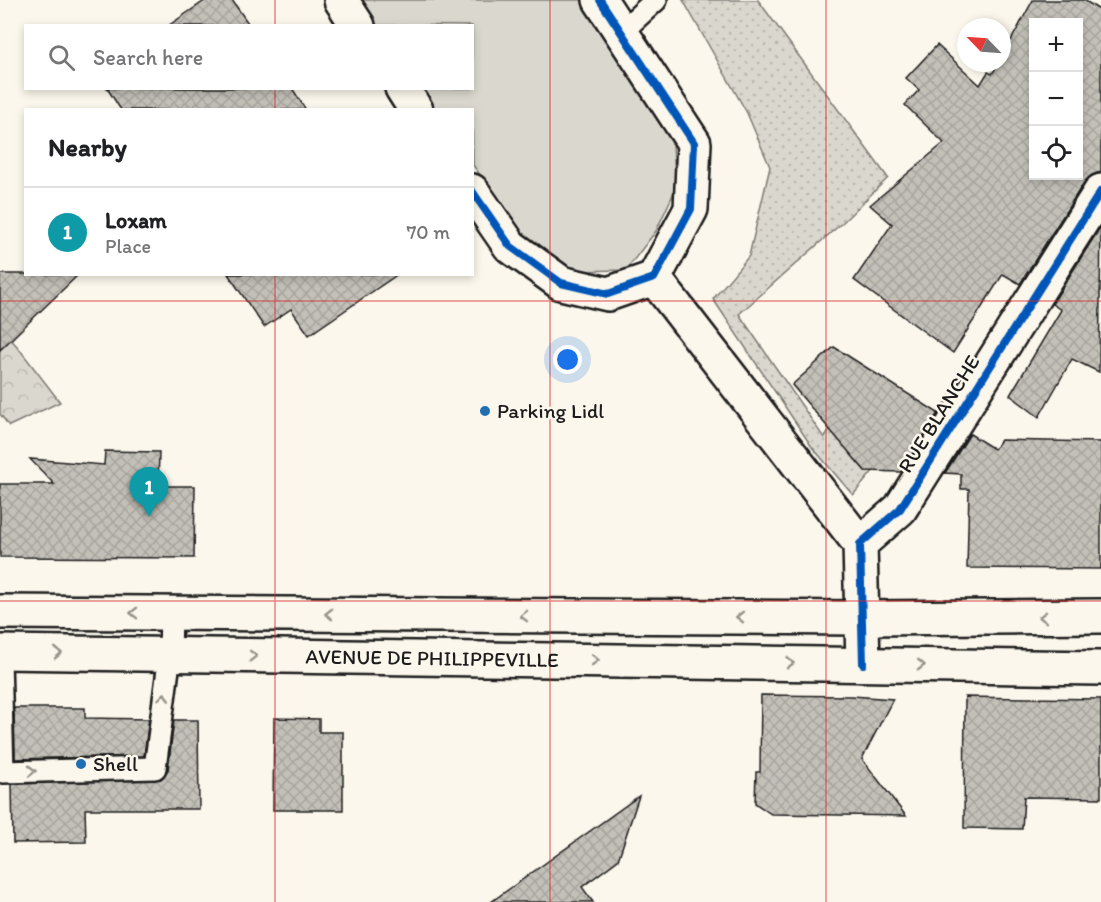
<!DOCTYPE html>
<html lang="en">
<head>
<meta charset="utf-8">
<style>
	body { margin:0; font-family:Itim,sans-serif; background:#f2f2f2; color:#202124 }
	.controls { position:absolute; right:18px; top:18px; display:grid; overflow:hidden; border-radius:0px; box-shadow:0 3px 9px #0003 }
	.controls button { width:54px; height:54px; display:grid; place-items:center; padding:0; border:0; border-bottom:2px solid #e0e0e0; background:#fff; color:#202124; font:30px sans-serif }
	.compass { position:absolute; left:957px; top:18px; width:54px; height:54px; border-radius:50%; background:#fff; box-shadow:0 3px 9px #0003; rotate:295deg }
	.you { position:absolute; left:568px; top:360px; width:21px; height:21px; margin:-15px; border:4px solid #fff; border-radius:50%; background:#1a73e8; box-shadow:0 0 0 9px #1a73e833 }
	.badge { display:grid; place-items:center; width:39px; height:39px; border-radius:50%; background:#0b8043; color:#fff; font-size:20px; font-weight:700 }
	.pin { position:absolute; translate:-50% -50px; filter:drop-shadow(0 2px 3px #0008) }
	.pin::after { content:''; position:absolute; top:32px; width:21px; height:18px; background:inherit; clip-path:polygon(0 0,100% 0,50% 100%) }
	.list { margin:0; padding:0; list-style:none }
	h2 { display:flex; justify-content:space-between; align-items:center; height:78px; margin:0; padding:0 24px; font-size:26px }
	h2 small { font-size:20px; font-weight:400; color:#757577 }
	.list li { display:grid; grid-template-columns:39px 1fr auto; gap:18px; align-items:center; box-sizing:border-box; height:90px; padding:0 24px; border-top:2px solid #e0e0e0 }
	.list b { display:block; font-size:22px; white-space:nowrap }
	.list p { margin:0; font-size:20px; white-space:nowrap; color:#757577 }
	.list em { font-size:20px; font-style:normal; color:#757577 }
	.icon { flex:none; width:33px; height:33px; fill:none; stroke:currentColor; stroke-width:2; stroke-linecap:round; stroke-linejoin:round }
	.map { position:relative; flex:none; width:1101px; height:902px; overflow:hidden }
	.search { position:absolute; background:#fff; box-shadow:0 3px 9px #0003; left:24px; top:24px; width:450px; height:66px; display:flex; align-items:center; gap:15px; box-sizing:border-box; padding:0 21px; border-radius:0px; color:#757577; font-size:22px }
	.panel { position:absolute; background:#fff; box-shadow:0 3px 9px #0003; left:24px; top:108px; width:450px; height:168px; border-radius:0px }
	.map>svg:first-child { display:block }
	.grass { fill:url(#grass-dots); stroke:#7b7a75; stroke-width:1.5 }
	.forest { fill:url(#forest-crowns); stroke:#7b7a75; stroke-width:1.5 }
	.park { fill:#dad7ce; stroke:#7b7a75; stroke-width:1.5 }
	.building { fill:url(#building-cross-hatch); stroke:#1c1c1c; stroke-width:1.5; fill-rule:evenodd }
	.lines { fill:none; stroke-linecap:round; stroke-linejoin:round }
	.lane-casing { stroke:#1c1c1c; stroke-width:26 }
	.street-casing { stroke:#1c1c1c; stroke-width:38 }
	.primary-casing { stroke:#1c1c1c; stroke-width:38 }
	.lane { stroke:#fbf7ec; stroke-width:21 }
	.street { stroke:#fbf7ec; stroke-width:33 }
	.primary { stroke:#fbf7ec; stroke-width:33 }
	.cycleway-casing { stroke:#fbf7ec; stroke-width:11 }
	.cycleway { stroke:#0057b8; stroke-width:8 }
	.oneway { stroke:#97948e }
	.grid { fill:none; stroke:#d62828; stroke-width:1.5; stroke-opacity:0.55 }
	.poi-dot { fill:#1f6fb2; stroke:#fbf7ec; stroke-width:2 }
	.labels { text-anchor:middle; stroke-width:5; stroke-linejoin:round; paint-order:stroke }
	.poi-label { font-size:21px; fill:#1c1c1c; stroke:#fbf7ec; text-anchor:start }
	.street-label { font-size:21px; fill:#1c1c1c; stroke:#fbf7ec }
</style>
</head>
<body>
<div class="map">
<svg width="1101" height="902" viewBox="0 0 1101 902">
	<defs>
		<pattern id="grass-dots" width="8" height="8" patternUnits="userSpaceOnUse" patternTransform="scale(1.5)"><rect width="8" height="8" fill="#dad7ce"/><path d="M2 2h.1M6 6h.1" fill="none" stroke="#bab8b0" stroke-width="1.8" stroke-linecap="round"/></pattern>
		<pattern id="forest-crowns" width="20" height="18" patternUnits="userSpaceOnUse" patternTransform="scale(1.5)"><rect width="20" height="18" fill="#dad7ce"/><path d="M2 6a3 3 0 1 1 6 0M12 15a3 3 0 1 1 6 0" fill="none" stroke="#bab8b0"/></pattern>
		<pattern id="building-cross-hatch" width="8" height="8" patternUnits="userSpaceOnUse" patternTransform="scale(1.5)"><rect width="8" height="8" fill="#c3c0b8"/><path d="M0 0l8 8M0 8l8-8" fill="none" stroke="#a7a49e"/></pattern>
	</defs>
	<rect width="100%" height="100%" fill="#fbf7ec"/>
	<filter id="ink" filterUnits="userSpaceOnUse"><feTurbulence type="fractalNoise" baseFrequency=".0167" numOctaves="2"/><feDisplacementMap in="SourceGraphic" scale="12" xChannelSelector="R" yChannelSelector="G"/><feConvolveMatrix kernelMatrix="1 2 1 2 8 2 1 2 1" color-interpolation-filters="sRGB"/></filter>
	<g filter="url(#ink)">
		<polygon class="grass" points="683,0 758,0 888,178 842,223 739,314 824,438 838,418 890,451 853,495 812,447 713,299 749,256 770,167 747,113"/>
		<polygon class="forest" points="0,328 17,346 60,402 9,426 0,414"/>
		<polygon class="park" points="358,0 583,0 672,132 676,188 656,231 626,270 570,271 527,244 473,165 472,110 434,109 420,89 472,88 472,26 376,25"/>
		<g class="building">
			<polygon points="206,0 232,0 250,26 168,26"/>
			<path d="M1033 0H1084L1101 11V172L1092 175 1085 181 1020 284 1003 274 953 353 854 280 892 224 870 205 944 143 905 105 919 90 906 78 937 45 980 85 988 72 992 74 999 63H1002V57ZM1034 22H1078V176H1034Z"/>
			<polygon points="107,88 292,88 306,110 121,110"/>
			<polygon points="1101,226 1099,372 1072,359 1039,417 1010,395 1061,310 1052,304"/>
			<polygon points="0,274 79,274 0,350"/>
			<polygon points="228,274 398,274 309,335 291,309 264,327"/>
			<polygon points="834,347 938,413 901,472 865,471 792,385"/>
			<polygon points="970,434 994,449 1001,440 1101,442 1101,569 967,568 969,489 961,489 961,474 945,473"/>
			<polygon points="105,451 159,452 158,486 195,486 194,558 0,557 0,484 54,484 30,459 104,465"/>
			<polygon points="761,695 852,696 893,699 862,759 906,816 771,814 755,803 756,772 760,772"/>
			<polygon points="965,697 1101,699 1101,798 1024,797 1022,829 964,828"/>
			<polygon points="14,708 85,708 85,718 149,719 144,756 15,759"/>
			<polygon points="274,718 319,719 319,732 343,732 343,810 273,810"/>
			<polygon points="174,720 198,720 199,809 85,809 86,842 13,843 12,784 161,779 168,770"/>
			<polygon points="639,796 618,860 582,887 593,902 491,902"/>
		</g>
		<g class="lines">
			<defs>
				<g id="lane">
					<polyline points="621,32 656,0"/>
					<polyline points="0,658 3,772 155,768 170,654 171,613"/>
				</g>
				<g id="street">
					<polyline points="341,0 358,26"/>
					<polyline points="402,88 416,110"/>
					<polyline points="472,191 510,246 561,283 608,294 654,278 691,209 694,143 600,0"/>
					<polyline points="654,278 860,544"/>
					<polyline points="863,664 860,544 900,509 1101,191"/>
				</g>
				<g id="primary">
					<polyline points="0,612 862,618 1101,616"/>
					<path id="s1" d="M0 652 1101 668"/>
				</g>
			</defs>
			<use href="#lane" class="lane-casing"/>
			<use href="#street" class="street-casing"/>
			<use href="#primary" class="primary-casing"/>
			<use href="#lane" class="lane"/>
			<use href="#street" class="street"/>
			<use href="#primary" class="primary"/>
			<defs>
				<g id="cycleway">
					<polyline points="472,191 510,246 561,283 608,294 654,278 691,209 694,143 600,0"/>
					<polyline points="863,664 860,544 900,509 1101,191"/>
				</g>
			</defs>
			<use href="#cycleway" class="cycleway-casing"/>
			<use href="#cycleway" class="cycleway"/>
		</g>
		<defs><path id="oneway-chevron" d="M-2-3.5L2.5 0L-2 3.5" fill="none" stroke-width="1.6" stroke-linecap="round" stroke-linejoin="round" transform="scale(1.5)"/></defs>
		<g class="oneway">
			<use href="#oneway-chevron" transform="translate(134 613) rotate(-180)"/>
			<use href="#oneway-chevron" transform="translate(329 614) rotate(-180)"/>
			<use href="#oneway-chevron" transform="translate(524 616) rotate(-180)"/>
			<use href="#oneway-chevron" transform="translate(740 617) rotate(-180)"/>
			<use href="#oneway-chevron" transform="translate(1043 617) rotate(180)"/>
			<use href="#oneway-chevron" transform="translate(58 653) rotate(1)"/>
			<use href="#oneway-chevron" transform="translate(253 656) rotate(1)"/>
			<use href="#oneway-chevron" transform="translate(595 660) rotate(1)"/>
			<use href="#oneway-chevron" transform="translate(790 663) rotate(1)"/>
			<use href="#oneway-chevron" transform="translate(921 665) rotate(1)"/>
			<use href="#oneway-chevron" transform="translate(164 697) rotate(-82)"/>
			<use href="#oneway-chevron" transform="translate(32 771) rotate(-1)"/>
		</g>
	</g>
	<path class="grid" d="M275 0V26M550 0V902M826 0V902M275 88V110M275 274V902M0 301H1101M0 601H1101"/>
	<g class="poi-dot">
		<circle cx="485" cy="411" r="6"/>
		<circle cx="81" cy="764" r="6"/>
	</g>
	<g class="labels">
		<g class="poi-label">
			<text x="497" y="418">Parking Lidl</text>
			<text x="93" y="771">Shell</text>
		</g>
		<g class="street-label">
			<text transform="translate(939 414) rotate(-58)" y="7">RUE BLANCHE</text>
			<text dy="7" stroke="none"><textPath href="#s1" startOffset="432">AVENUE DE PHILIPPEVILLE</textPath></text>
		</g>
	</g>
</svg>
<div class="controls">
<button>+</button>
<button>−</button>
<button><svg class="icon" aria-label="locate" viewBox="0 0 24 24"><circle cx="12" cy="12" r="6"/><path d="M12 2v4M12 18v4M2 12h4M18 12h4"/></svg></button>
</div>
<svg class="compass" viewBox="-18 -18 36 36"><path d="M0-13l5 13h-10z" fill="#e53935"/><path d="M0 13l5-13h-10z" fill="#757577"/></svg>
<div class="you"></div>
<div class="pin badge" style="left:149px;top:517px;background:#0f9aa8">1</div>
<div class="search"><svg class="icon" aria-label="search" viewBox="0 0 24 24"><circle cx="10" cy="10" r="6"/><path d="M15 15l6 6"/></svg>Search here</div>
<section class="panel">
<h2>Nearby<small></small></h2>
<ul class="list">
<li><span class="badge" style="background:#0f9aa8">1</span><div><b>Loxam</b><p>Place</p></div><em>70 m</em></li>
</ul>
</section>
</div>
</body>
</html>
